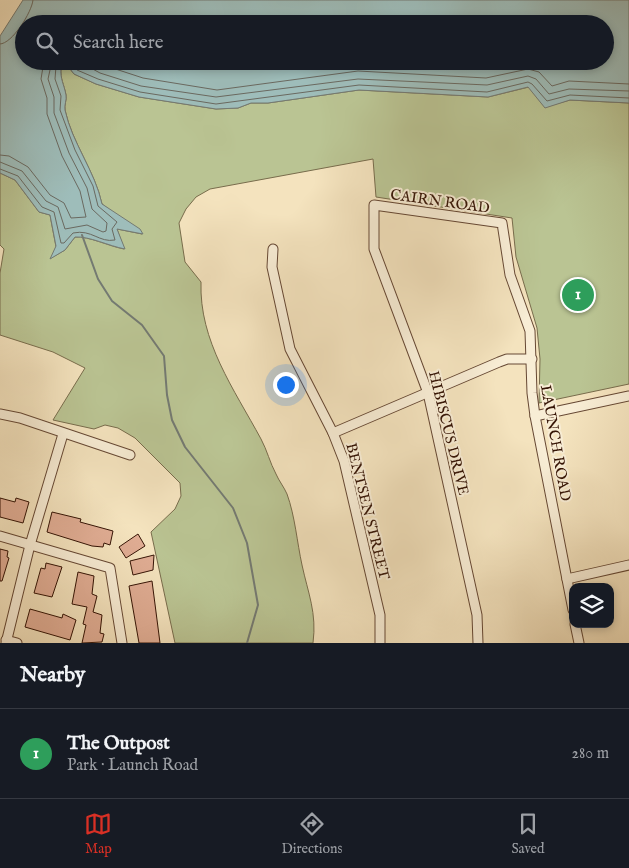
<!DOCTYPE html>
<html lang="en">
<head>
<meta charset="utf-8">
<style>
	body { margin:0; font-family:"IM FELL English",serif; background:#20242c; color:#f1f3f6 }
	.controls { position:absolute; right:15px; bottom:15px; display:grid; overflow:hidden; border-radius:10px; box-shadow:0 2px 8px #0003 }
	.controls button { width:45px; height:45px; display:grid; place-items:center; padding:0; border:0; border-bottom:1px solid #363941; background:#171b24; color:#f1f3f6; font:25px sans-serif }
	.you { position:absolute; left:285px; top:384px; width:18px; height:18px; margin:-12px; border:4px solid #fff; border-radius:50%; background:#1a73e8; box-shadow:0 0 0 8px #1a73e833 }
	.badge { display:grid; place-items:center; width:32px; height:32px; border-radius:50%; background:#d93025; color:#fff; font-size:16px; font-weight:700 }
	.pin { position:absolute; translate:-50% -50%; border:2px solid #fff; box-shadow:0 1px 5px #0006 }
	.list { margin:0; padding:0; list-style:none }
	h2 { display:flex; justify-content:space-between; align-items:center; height:65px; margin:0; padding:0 20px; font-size:21px }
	h2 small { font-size:16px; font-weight:400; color:#9ea1a6 }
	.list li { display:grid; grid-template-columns:32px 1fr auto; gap:15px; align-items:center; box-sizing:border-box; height:90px; padding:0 20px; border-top:1px solid #363941 }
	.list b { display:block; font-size:19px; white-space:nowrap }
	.list p { margin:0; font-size:16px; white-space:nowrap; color:#9ea1a6 }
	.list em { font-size:16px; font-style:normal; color:#9ea1a6 }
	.icon { flex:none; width:28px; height:28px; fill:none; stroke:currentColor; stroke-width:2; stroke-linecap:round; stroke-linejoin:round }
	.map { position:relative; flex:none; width:629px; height:643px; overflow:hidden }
	.search { position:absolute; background:#171b24; box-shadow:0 2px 8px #0003; left:15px; right:15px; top:15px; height:55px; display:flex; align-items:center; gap:12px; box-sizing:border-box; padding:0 18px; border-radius:28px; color:#9ea1a6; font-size:19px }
	.sheet { height:155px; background:#171b24 }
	nav { display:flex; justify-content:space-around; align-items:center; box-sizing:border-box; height:70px; border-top:1px solid #363941; background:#171b24; font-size:14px; color:#9ea1a6 }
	nav a { display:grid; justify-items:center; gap:2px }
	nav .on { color:#d93025 }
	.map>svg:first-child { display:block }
	.green { fill:#bac493; stroke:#786c4c }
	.water { fill:#9ebdba; stroke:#747a72; fill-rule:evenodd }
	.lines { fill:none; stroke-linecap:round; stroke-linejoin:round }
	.shore { stroke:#6a6960; stroke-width:1 }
	.stream { stroke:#747a72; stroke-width:2 }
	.building { fill:#e0ad94; stroke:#361506 }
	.street-casing { stroke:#664834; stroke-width:11 }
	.street { stroke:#f8edd5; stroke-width:9 }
	.labels { text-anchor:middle; stroke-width:4; stroke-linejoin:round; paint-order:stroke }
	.street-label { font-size:15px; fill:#361506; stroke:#f8edd5 }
</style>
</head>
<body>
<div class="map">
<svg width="629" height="643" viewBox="0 0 629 643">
	<rect width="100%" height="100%" fill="#f4e3be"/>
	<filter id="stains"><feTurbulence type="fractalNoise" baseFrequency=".004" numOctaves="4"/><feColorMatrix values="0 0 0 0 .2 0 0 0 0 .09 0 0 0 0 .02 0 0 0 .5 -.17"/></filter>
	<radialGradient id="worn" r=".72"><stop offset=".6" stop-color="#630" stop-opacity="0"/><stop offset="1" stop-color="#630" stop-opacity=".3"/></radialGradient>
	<path class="green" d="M67 65 74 74 96 84 139 97 216 109 238 108 251 103H268L359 90 488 97 529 87 545 107 570 100 629 103V384L539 403 540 359 537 328 516 257 512 218 376 197 373 159 210 189 196 197 186 209 179 223 185 262 201 282C199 341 234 389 261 439 267 450 270 463 276 474 279 481 284 487 287 494 295 516 297 542 302 565 308 593 317 613 313 643H175L151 532 175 509 181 496 180 483 135 438 118 428 105 425 94 429 53 420 85 368 53 352 0 335V273L4 249 0 245V173L15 180 39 212 50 215 56 247 51 258 65 250 75 237C89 236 108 246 124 249L117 229 142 234 102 204C95 171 72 143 65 110 64 105 67 99 66 95 64 84 60 79 61 68Z"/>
	<path class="water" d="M23 0H629V103L570 100 545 108 528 87 488 97 359 90 268 103H251L238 108 216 109 139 97 96 84 74 74 67 65 61 68C60 79 64 84 66 95 67 100 64 105 65 110 72 143 95 171 102 204L140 229 143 234 117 229 125 249C109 246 89 236 75 237L65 250 50 259 56 246 50 215 39 212 15 180 0 173V36ZM24 24H605V61H24Z"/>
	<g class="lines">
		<g class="shore">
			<path d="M0 44C12 44 32 12 33 0"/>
			<polyline points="69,61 77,70 98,79 140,92 216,104 359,85 487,92 528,82 532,84 547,101 570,95 629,98"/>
			<polyline points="78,61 100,73 141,86 216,97 358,79 487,85 528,76 536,79 549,94 569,89 629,91"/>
			<polyline points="91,61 143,78 217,90 358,71 486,78 528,69 539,72 552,86 569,81 629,84"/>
			<polyline points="0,155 9,156 28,167 50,195 64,203 71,218 86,217 80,191 62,156 47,114 47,98 41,79 44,61"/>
			<polyline points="0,162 22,171 46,201 58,207 65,229 87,225 103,232 106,231 107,223 92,209 87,188 69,153 54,113 54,97 48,79 52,61"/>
			<path d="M0 169 18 176 42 207 54 212 61 243H64L73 233C92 229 99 243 115 240L112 229 117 222 98 206 93 186 75 150 60 110 61 96 55 79 56 66 64 61"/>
		</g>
		<polyline class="stream" points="82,235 98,279 112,301 142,325 164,356 167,395 172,420 185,447 233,508 247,543 258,605 247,643"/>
	</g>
	<g class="building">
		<polygon points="0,498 15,502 16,498 29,502 23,523 0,517"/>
		<polygon points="52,512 81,519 80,522 113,531 110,545 104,543 103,547 92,546 47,532"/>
		<polygon points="138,534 145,546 126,558 119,547"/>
		<polygon points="0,549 8,551 7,557 9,558 2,581 0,581"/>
		<polygon points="154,555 153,570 133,575 130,561"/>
		<polygon points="46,563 62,567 52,597 34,593 41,568 45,569"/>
		<polygon points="78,572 94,576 92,594 97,596 93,612 102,615 100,633 104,634 102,642 82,643 86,625 83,624 87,607 72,604"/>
		<polygon points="152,581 160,643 139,643 129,586"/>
		<polygon points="30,609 62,618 63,614 76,620 70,640 25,627"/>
	</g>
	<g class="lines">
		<defs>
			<g id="street">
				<polyline points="273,249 272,267 290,349 333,433 344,461 380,615 380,643"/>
				<polyline points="0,414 20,418 130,455"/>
				<polyline points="535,416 629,396"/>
				<polyline points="333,433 499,362 507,359 532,359"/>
				<polyline points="0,536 110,568 122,643"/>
				<polyline points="567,579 629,565"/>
				<polyline points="575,624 579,643"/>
				<polyline points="6,640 17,643"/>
				<polyline points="6,643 30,545 63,434"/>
				<polyline points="478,643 477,615 428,393 374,249 374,205 502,223 510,275 530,331 532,393 535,416 573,610"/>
			</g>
		</defs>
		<use href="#street" class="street-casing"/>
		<use href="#street" class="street"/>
	</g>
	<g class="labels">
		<g class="street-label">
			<text transform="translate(440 201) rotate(8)" y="5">CAIRN ROAD</text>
			<text transform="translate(449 433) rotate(76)" y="5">HIBISCUS DRIVE</text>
			<text transform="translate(556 443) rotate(80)" y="5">LAUNCH ROAD</text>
			<text transform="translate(368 511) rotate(76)" y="5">BENTSEN STREET</text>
		</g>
	</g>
	<rect width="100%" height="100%" filter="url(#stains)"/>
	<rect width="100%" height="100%" fill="url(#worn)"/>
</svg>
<div class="controls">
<button><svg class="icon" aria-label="layers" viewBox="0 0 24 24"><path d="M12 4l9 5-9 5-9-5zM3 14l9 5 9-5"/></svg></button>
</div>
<div class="you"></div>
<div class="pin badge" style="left:578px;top:295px;background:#2e9e5b">1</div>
<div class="search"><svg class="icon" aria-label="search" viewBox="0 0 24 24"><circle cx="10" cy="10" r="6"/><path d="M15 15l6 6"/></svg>Search here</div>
</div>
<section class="sheet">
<h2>Nearby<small></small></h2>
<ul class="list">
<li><span class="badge" style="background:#2e9e5b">1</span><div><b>The Outpost</b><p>Park · Launch Road</p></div><em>280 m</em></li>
</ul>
</section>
<nav>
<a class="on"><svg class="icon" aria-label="map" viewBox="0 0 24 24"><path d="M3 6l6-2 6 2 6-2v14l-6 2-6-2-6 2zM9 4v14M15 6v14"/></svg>Map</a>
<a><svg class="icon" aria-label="directions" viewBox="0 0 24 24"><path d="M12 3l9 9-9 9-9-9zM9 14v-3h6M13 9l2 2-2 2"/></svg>Directions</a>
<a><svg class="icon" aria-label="saved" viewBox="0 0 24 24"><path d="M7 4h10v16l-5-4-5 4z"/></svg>Saved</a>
</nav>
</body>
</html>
